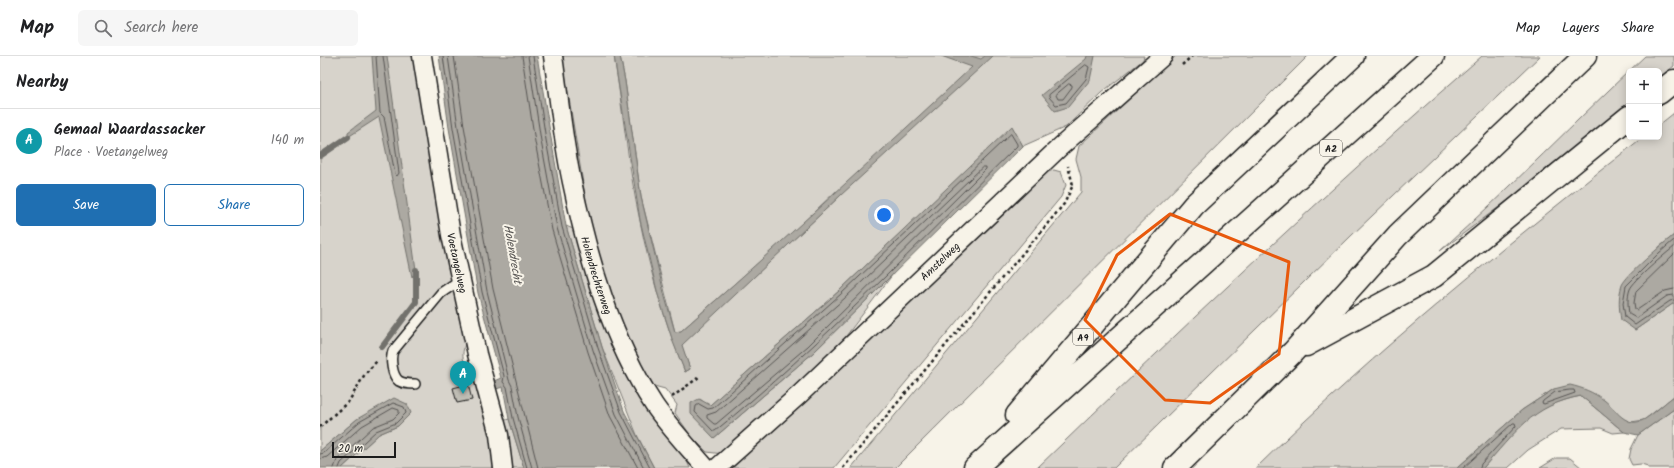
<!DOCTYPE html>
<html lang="en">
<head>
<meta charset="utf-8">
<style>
	body { margin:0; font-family:Kalam,sans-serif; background:#f6f6f6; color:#202124 }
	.controls { position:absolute; right:12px; top:12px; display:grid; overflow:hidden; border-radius:6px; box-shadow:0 2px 10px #0003 }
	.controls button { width:36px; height:36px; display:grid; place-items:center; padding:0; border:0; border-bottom:1px solid #e0e0e0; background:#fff; color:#202124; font:20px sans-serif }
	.scale { position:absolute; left:12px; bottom:10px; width:64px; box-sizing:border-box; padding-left:4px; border:2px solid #1c1c1c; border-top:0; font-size:11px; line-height:14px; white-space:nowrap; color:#1c1c1c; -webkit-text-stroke:3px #f7f3e8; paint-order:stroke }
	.you { position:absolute; left:564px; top:159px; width:14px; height:14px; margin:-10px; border:3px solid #fff; border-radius:50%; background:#1a73e8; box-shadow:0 0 0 6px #1a73e833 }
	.badge { display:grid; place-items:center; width:26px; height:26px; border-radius:50%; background:#1f6fb2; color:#fff; font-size:13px; font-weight:700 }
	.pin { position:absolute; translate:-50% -33px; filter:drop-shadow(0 1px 2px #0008) }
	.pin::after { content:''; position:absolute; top:21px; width:14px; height:12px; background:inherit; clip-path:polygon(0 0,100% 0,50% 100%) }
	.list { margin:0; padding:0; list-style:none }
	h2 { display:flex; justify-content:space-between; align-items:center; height:52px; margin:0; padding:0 16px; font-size:17px }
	h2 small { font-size:13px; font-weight:400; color:#757577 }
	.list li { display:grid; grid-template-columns:26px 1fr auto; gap:12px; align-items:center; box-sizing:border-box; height:64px; padding:0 16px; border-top:1px solid #e0e0e0 }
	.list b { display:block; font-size:15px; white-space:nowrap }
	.list p { margin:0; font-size:13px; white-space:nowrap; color:#757577 }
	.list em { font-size:13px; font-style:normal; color:#757577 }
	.actions { display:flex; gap:8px; padding:12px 16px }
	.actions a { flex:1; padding:9px 0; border:1px solid #1f6fb2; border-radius:6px; text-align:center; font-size:14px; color:#1f6fb2 }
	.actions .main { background:#1f6fb2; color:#fff }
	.icon { flex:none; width:22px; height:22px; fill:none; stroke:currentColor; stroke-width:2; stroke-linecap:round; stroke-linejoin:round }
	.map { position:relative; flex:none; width:1354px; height:412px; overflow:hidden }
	header { display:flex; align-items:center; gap:24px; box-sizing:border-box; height:56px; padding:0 20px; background:#fff; border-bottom:1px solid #e0e0e0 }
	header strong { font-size:19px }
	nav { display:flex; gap:22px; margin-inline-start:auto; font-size:14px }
	.search { width:280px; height:36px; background:#f6f6f6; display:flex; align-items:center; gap:10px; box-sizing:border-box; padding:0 14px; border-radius:6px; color:#757577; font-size:15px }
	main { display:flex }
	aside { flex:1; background:#fff }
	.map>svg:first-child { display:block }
	.green { fill:#d7d3cb; stroke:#7a7874 }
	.water { fill:#aca9a2; stroke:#72716c }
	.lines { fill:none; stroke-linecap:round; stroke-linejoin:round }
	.shore { stroke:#565452; stroke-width:1 }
	.stream { stroke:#72716c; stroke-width:6 }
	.building { fill:#c0beb5; stroke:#1c1c1c }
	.lane-casing { stroke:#1c1c1c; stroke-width:12 }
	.street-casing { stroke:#1c1c1c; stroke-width:21 }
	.highway-casing { stroke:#1c1c1c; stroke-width:25 }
	.path { stroke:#1c1c1c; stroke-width:2.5; stroke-dasharray:3 3; stroke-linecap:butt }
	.lane { stroke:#f7f3e8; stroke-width:9 }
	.street { stroke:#f7f3e8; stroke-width:18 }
	.highway { stroke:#f7f3e8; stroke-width:22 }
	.marked { fill:none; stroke:#e8590c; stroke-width:3; stroke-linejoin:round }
	.labels { text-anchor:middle; stroke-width:4; stroke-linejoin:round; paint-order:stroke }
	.shield { fill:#f7f3e8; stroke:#5e5c59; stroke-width:1 }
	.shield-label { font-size:10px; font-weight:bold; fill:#1c1c1c }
	.street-label { font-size:11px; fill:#1c1c1c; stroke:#f7f3e8 }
	.water-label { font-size:12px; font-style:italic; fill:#565452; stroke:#f7f3e8 }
</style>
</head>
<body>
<header>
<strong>Map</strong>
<div class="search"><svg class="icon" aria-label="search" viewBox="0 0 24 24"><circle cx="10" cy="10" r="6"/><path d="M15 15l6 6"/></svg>Search here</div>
<nav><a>Map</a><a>Layers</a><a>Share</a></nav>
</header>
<main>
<aside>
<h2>Nearby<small></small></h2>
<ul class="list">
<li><span class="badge" style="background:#0f9aa8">A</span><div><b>Gemaal Waardassacker</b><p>Place · Voetangelweg</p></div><em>140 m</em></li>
</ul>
<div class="actions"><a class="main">Save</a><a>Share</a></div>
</aside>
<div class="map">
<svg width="1354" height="412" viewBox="0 0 1354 412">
	<rect width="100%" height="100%" fill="#f7f3e8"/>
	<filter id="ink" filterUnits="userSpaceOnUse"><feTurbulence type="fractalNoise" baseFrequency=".025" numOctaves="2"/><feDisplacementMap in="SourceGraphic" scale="8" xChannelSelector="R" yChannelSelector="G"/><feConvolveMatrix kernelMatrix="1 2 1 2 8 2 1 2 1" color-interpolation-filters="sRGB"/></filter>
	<g filter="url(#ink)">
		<g class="green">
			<path d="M0 0H98L146 285C138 307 147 308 156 324 169 348 171 385 176 412H22L59 378 78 370 37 363 0 395Z"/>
			<path d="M242 0H294C303 55 308 110 320 165 330 216 345 267 365 316L370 313 361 289 521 139 516 135 472 177 361 275 355 276 321 141 305 25 300 0H824L823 4 781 37 746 71 703 90 692 71 519 235 389 350 380 343 394 382 494 296 573 218 517 292 403 398 387 396 371 380 355 357 357 349 345 333 334 330 308 286 273 188Z"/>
			<polygon points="856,0 988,0 575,412 531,412 761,136 761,121 756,103 759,90"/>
			<path d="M1162 0H1220L1031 180 794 412H717C862 272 1009 133 1162 0Z"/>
			<path d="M1325 0H1354V10L1339 22V15H1309V46L1191 142 1120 195C1191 132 1256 64 1325 0Z"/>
			<path d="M1354 57V179L1339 191 1315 274 1354 247V340L1324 364 1311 366 1299 361 1285 345 1234 333 1202 354 1137 412H936C1057 293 1190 186 1323 81H1339V69Z"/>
			<polygon points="734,114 741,116 746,129 741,141 514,412 412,412 727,116"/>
			<polygon points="246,170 258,175 334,364 366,403 370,412 334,412 317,379 282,291"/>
			<path d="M1261 340 1304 376 1293 377 1281 372 1241 373 1208 394 1188 412H1163C1176 397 1190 379 1205 366 1220 352 1241 344 1261 340Z"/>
			<polygon points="1354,353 1354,412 1328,412 1328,410 1321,408 1312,409 1309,403 1311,393 1318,379"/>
			<polygon points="189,363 204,412 191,412 183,365"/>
			<polygon points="1236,402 1250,402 1262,412 1240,412 1238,411 1237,412 1220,412"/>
		</g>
		<g class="water">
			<polygon points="52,0 67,0 96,214 92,221 59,61 28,81 28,76 56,55"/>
			<polygon points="119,0 217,0 246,170 282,291 304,355 334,412 204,412 189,363 183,331 176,333 174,325 181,322 158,237 129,72"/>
			<path d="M294 0H300L305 25 321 141 345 241 355 276 361 275C460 188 556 100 652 11L621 0H651L661 3 665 0H673L521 139 362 289 370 313 365 316 353 286 338 239 320 164Z"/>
			<polygon points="767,0 775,0 770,24 748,51 735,55 722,39 766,3"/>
			<polygon points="692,70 703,90 494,296 394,382 371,358 371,347 379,343 390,349 519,235"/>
			<path d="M1354 179V247L1315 274 1301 264C1299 252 1298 241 1302 229 1306 219 1344 187 1354 179Z"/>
			<path d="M1250 329C1263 332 1273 336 1284 344 1296 353 1306 374 1325 363 1335 357 1344 347 1354 340V353L1318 379 1304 376 1261 340C1212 349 1194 378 1163 412H1137L1202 354 1234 333Z"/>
			<polygon points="74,342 87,348 91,357 78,370 59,378 22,412 0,412 0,395 37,363"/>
		</g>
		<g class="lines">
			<g class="shore">
				<polyline points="56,0 60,57 64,61 75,118 77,120 79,117 63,0"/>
				<polyline points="123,0 133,72 162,236 184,320 183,326 187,331 193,362 207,412"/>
				<polyline points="128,0 138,71 167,235 189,324 192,330 198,361 212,412"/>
				<polyline points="134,0 144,70 173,233 218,412"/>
				<polyline points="202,0 215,86 232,174 268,296 290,360 318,412"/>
				<polyline points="208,0 221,85 237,172 273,294 296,358 324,412"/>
				<polyline points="213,0 226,84 242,171 278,292 301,356 330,412"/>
				<polygon points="766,9 769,11 766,23 746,47 736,49 729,41 729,39"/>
				<polygon points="749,28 752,29 752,31 743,43 738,43 736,39"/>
				<path d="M691 78 697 88V90C598 187 503 288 395 375H393L375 356 376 350 379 348 388 353 393 352 521 238Z"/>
				<polygon points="663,111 666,111 666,113 488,290 396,368 394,368 387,362 387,359 396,356 525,242"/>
				<polyline points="1354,184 1339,197 1306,230 1303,247 1305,261 1315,269 1350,245 1354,244"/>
				<path d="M1354 191C1345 198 1314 224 1310 233 1307 241 1308 250 1309 258L1316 262 1347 240 1354 239"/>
				<polyline points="1354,198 1316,235 1314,247 1315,253 1317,254 1345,235 1354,233"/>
				<polygon points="1250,334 1254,334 1255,337 1224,348 1222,347 1223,345 1235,336"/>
				<polyline points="0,398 4,397 39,366 73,347 84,351 86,357 76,367 56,375 21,407 19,412"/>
				<polyline points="0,403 7,401 42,370 73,352 79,354 79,357 73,363 53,371 17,404 14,412"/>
				<polyline points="1143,412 1193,367 1195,367 1196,370 1161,408 1160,412"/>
			</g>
			<g class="stream">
				<polyline points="0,100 28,81"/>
				<polyline points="62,291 96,246 96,214"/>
			</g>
		</g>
		<polygon class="building" points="148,328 152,344 137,347 133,332"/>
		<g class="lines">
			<defs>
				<path id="lane" d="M95 328C90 328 84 328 79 325 72 320 70 303 73 295L121 237 140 224"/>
				<g id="street">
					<path id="s1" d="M102 0 131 179 157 298 179 379 183 412"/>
					<path id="s2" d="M233 0C239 42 243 85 252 126 268 202 291 283 334 349 349 371 369 392 386 412"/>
					<path id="s3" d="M397 412 480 338 740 91 843 0"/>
				</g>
				<g id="highway">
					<polyline points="1339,37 1354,25"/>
					<polyline points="986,289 1114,220 1309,61"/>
					<polyline points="697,359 874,149 1033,0"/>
					<polyline points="655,412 1113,0"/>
					<polyline points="855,412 973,296 1078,179 1265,0"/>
				</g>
			</defs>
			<use href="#lane" class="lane-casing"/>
			<use href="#street" class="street-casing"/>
			<use href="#highway" class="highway-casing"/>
			<g class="path">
				<polyline points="862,9 872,0"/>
				<polyline points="352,341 379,321"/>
				<polyline points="0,371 29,345 45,318 57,305"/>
				<polyline points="523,412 744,148 753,129 748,110"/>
			</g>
			<use href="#lane" class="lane"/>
			<use href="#street" class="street"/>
			<use href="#highway" class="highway"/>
		</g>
	</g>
	<path class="marked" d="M850 158 969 206 959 298 890 347 845 344 765 264 797 199Z"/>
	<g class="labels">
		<g class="shield">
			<rect x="1000" y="84" width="22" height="16" rx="3"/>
			<rect x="753" y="273" width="20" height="16" rx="3"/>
		</g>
		<g class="shield-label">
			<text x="1011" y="96">A2</text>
			<text x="763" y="285">A9</text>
		</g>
		<g class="street-label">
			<text dy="4" stroke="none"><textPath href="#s3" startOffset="304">Amstelweg</textPath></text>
			<text dy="4" stroke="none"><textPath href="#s1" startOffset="210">Voetangelweg</textPath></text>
			<text dy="4" stroke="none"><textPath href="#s2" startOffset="224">Holendrechterweg</textPath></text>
		</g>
		<g class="water-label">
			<text transform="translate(193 198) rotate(80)" y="4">Holendrecht</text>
		</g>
	</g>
</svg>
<div class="controls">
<button>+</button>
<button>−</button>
</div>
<div class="scale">20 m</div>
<div class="you"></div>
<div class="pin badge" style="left:143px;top:338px;background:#0f9aa8">A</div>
</div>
</main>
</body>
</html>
